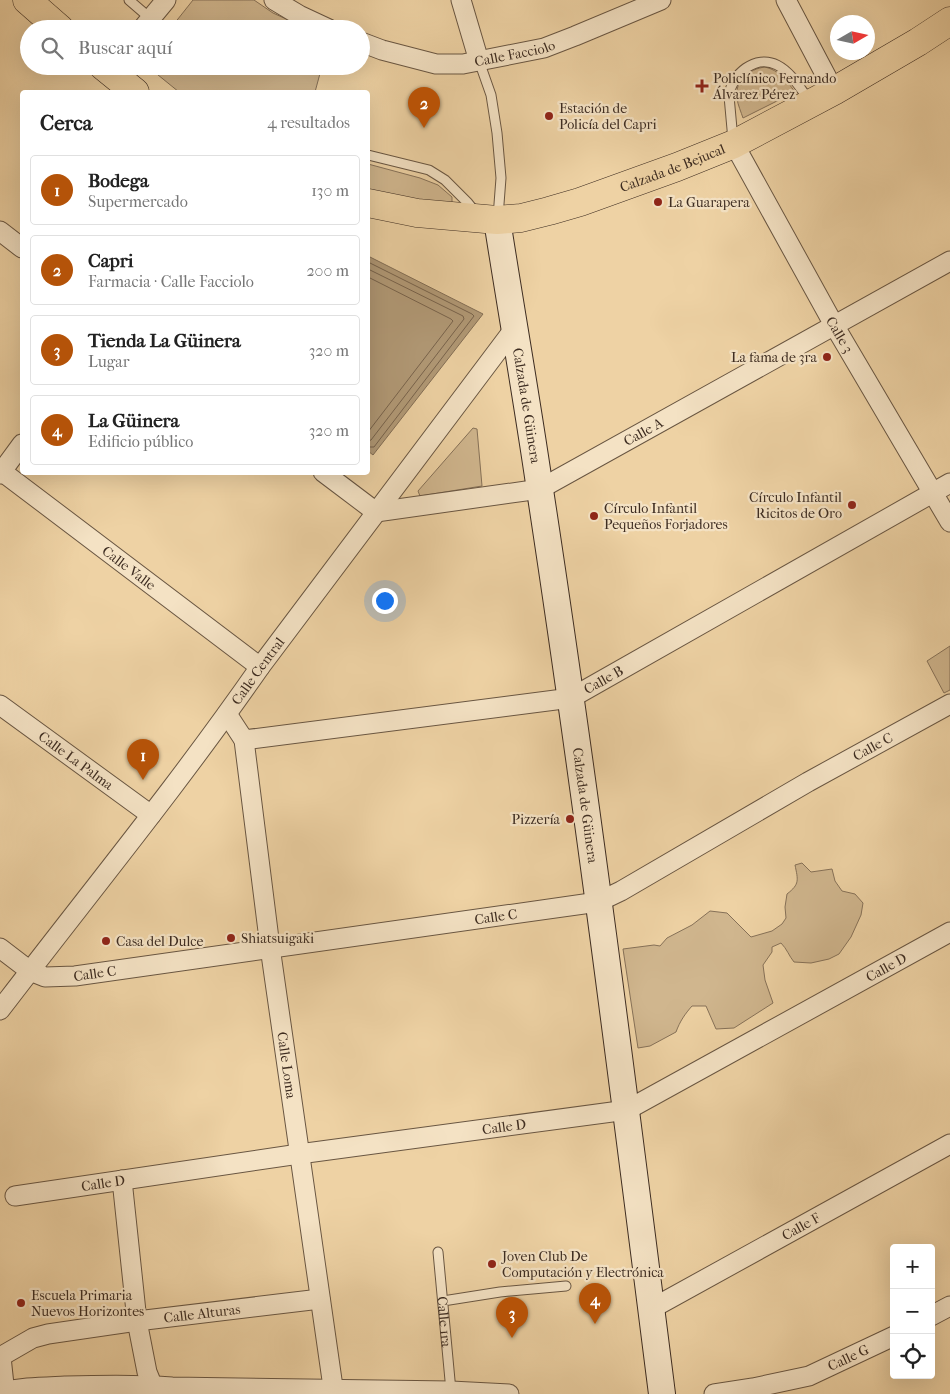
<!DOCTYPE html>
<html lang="es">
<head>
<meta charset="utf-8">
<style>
	body { margin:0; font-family:"IM FELL French Canon",serif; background:#f6f6f6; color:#222 }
	.controls { position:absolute; right:15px; bottom:15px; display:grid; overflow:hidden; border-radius:5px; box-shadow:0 5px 20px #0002 }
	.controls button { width:45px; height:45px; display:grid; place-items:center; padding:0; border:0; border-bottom:1px solid #e0e0e0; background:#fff; color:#222; font:25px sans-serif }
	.compass { position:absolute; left:830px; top:15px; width:45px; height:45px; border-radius:50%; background:#fff; box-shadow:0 5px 20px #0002; rotate:81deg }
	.you { position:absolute; left:384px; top:600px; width:18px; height:18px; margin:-12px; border:4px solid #fff; border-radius:50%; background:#1a73e8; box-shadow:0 0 0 8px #1a73e833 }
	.badge { display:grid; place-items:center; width:32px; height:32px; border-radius:50%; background:#b45309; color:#fff; font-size:16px; font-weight:700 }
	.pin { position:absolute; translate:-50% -41px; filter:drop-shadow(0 1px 2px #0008) }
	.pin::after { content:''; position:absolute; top:26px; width:18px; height:15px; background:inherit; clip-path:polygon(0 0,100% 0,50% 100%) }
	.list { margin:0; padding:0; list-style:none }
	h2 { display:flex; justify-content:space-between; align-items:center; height:65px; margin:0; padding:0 20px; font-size:21px }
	h2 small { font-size:16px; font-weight:400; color:#767676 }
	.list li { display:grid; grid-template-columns:32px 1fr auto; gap:15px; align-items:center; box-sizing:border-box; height:70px; margin:0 10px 10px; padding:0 10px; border:1px solid #e0e0e0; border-radius:5px }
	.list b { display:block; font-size:19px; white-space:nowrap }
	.list p { margin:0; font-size:16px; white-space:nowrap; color:#767676 }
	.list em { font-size:16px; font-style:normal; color:#767676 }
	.icon { flex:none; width:28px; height:28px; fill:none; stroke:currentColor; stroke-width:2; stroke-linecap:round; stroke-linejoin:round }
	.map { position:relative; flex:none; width:950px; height:1394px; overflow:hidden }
	.search { position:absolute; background:#fff; box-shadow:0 5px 20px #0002; left:20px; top:20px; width:350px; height:55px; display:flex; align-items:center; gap:12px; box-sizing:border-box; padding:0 18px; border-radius:28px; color:#767676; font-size:19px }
	.panel { position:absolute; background:#fff; box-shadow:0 5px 20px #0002; left:20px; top:90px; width:350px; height:385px; border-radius:5px }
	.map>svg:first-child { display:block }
	.green { fill:#d0b68e; stroke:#867158 }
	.water { fill:#b29a77; stroke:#836e55 }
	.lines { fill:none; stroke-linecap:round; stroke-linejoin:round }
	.shore { stroke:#78634c; stroke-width:1 }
	.lane-casing { stroke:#695642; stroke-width:11 }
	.street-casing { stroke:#695642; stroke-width:21 }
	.secondary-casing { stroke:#3d2c21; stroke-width:28 }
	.primary-casing { stroke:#3d2c21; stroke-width:29 }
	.lane { stroke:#f4e2c4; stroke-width:9 }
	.street { stroke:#f4e2c4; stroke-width:19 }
	.secondary { stroke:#f4e2c4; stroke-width:26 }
	.primary { stroke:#eed2a4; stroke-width:28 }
	.poi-dot { fill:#8f2418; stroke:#f4e2c4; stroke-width:2 }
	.labels { text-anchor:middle; stroke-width:4.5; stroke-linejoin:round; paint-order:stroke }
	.street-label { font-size:14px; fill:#3d2c21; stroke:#f4e2c4 }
	.poi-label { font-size:14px; fill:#3d2c21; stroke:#f4e2c4; text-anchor:start }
</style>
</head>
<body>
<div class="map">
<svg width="950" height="1394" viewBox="0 0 950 1394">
	<rect width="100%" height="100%" fill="#eed2a4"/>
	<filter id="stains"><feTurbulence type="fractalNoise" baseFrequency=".004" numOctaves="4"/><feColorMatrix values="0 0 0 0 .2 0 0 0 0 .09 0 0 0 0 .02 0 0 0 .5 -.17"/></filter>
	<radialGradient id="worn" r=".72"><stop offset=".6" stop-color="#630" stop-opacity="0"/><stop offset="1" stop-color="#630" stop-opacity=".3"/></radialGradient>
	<g class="green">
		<polygon points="193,0 254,0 273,13 308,29 170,29"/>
		<polygon points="147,66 322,66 315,92 179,92"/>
		<path d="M765 67C779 70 787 81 795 92L743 118C741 112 738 105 737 99 734 81 749 69 765 67Z"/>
		<polygon points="368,164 420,178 438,185 452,197 452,206 368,195"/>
		<polygon points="473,428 477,429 482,486 420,496 418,491"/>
		<polygon points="950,646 950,690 944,693 927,661"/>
		<path d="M802 863 811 872 832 869 835 881 842 891 855 894 863 903 861 915 851 937 839 954 829 959 811 963 794 962C789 956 787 949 781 943L772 947V952L763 965 765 980 773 1003 734 1028 716 1029 706 1006H692C685 1014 680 1021 676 1032L650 1046 638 1048 623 949 654 945 660 946 667 938 692 925 710 911 727 913 751 937 772 931 782 924 786 918 785 907 787 894C800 884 798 880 795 865Z"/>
	</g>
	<polygon class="water" points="368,256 483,314 373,455 368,451"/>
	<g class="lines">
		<g class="shore">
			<polyline points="368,262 472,314 474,316 374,447 368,447"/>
			<polyline points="368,269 463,316 464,319 371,440 368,441"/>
			<polyline points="368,277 451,319 453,321 368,432"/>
		</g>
		<defs>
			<g id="lane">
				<polyline points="129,0 151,19"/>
				<polyline points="479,61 491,95 497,133 501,178 498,217"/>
				<path d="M733 140 729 96C731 74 756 54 777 65 791 72 800 88 809 100"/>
				<polyline points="368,155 429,170 445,180 468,203 476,213"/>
				<path id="s1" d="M438 1252 451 1391"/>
				<polyline points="443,1301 500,1292 566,1286"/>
			</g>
			<g id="street">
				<polyline points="274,0 299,15 329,29"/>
				<polyline points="461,0 479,61"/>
				<polyline points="786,0 834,91"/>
				<polyline points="142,29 166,0"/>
				<path id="s2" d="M361 42 382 50 436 64H463L544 48 575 36 661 0"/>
				<path id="s3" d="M734 144 834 325 950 522"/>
				<polyline points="0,231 22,248"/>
				<path id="s4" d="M0 470 260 667"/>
				<path id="s5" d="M323 472 376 512 540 489 950 261"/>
				<polyline points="0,474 22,444"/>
				<path id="s6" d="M0 705 151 815"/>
				<path id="s7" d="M227 714 244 740 571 698 950 483"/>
				<path id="s8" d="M244 740 270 947 334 1394"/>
				<path id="s9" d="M0 948 30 971 45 977 75 976 598 902 621 891 808 782 950 704"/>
				<path id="s10" d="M0 1010C87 896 178 785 260 667L514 329"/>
				<polyline points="122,1180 137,1321 147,1372 156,1394"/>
				<path id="s11" d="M15 1196 299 1154 627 1110 950 932"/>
				<path id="s12" d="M651 1309 950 1144"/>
				<polyline points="931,1316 950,1306"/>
				<path id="s13" d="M0 1357 33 1338 48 1334 137 1321 320 1299"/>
				<polyline points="1,1357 5,1394"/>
				<path d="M0 1393C21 1387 43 1387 65 1386 101 1385 136 1384 172 1387L451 1391 509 1394"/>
				<path id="s14" d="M714 1394 753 1388 809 1376 894 1336"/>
			</g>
			<g id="secondary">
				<path id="s15" d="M497 220C511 310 527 400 540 490 586 791 624 1093 662 1394"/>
			</g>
			<g id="primary">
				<polyline points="27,0 60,29"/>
				<polyline points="103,66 135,92"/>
				<path id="s16" d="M368 203 417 213 497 220 521 218 549 211 580 202 677 167 734 144 834 91 918 42 950 21"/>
			</g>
		</defs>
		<use href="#lane" class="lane-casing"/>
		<use href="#street" class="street-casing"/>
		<use href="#secondary" class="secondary-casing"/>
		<use href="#primary" class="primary-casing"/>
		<use href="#lane" class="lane"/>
		<use href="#street" class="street"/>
		<use href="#secondary" class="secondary"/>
		<use href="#primary" class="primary"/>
	</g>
	<g class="poi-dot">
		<path d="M699.5 78.5h5v5h5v5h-5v5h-5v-5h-5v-5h5z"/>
		<circle cx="549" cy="116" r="5"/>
		<circle cx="658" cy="202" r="5"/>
		<circle cx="827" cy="357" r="5"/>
		<circle cx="852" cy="505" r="5"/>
		<circle cx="594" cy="516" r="5"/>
		<circle cx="570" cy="819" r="5"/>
		<circle cx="231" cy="938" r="5"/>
		<circle cx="106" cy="941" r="5"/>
		<circle cx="492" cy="1264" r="5"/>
		<circle cx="21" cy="1303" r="5"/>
	</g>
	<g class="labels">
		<g class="street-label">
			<text dy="5" stroke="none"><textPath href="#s2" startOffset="158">Calle Facciolo</textPath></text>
			<text dy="5" stroke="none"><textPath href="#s16" startOffset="314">Calzada de Bejucal</textPath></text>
			<text dy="5" stroke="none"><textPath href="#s3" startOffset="218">Calle 3</textPath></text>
			<text dy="5" stroke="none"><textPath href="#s15" startOffset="188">Calzada de Güinera</textPath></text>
			<text dy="5" stroke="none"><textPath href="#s5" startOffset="350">Calle A</textPath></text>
			<text dy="5" stroke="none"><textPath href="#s4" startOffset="162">Calle Valle</textPath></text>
			<text dy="5" stroke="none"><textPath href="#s10" startOffset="426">Calle Central</textPath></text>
			<text dy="5" stroke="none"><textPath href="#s7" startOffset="398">Calle B</textPath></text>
			<text dy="5" stroke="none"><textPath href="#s9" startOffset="928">Calle C</textPath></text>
			<text dy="5" stroke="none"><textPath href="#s6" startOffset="94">Calle La Palma</textPath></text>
			<text dy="5" stroke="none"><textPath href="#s15" startOffset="592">Calzada de Güinera</textPath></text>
			<text dy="5" stroke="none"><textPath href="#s9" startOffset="509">Calle C</textPath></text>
			<text dy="5" stroke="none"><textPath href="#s11" startOffset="914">Calle D</textPath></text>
			<text dy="5" stroke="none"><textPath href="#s9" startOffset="104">Calle C</textPath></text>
			<text dy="5" stroke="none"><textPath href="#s8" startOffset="328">Calle Loma</textPath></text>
			<text dy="5" stroke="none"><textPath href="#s11" startOffset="494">Calle D</textPath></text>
			<text dy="5" stroke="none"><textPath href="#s11" startOffset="89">Calle D</textPath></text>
			<text dy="5" stroke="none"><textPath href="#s12" startOffset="171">Calle F</textPath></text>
			<text dy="5" stroke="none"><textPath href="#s13" startOffset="209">Calle Alturas</textPath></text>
			<text dy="5" stroke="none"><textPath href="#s1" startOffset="70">Calle 1ra</textPath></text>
			<text dy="5" stroke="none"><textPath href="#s14" startOffset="140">Calle G</textPath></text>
		</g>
		<g class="poi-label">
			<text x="713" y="83">Policlínico Fernando<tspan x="713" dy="16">Álvarez Pérez</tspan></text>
			<text x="559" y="113">Estación de<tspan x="559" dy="16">Policía del Capri</tspan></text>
			<text x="668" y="207">La Guarapera</text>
			<text x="817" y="362" text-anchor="end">La fama de 3ra</text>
			<text x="842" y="502" text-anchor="end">Círculo Infantil<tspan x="842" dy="16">Ricitos de Oro</tspan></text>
			<text x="604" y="513">Círculo Infantil<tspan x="604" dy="16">Pequeños Forjadores</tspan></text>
			<text x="560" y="824" text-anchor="end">Pizzería</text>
			<text x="241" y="943">Shiatsuigaki</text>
			<text x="116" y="946">Casa del Dulce</text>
			<text x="502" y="1261">Joven Club De<tspan x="502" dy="16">Computación y Electrónica</tspan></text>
			<text x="31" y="1300">Escuela Primaria<tspan x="31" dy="16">Nuevos Horizontes</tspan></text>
		</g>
	</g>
	<rect width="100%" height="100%" filter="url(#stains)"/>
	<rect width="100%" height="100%" fill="url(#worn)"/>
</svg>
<div class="controls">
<button>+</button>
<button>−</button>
<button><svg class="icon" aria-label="locate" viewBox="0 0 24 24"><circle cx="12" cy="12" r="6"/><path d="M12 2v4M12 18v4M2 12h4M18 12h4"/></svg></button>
</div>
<svg class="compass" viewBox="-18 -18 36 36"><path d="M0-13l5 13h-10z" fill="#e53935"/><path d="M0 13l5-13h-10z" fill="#767676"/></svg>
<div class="you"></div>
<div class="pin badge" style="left:143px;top:780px">1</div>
<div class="pin badge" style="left:424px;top:128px">2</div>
<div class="pin badge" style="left:512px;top:1338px">3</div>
<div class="pin badge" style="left:595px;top:1324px">4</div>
<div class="search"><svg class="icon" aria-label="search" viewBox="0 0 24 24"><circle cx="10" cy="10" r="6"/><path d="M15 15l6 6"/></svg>Buscar aquí</div>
<section class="panel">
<h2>Cerca<small>4 resultados</small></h2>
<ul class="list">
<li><span class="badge">1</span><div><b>Bodega</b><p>Supermercado</p></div><em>130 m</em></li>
<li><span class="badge">2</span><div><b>Capri</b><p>Farmacia · Calle Facciolo</p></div><em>200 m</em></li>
<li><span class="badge">3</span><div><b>Tienda La Güinera</b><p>Lugar</p></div><em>320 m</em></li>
<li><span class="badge">4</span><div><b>La Güinera</b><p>Edificio público</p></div><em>320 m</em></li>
</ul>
</section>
</div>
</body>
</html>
